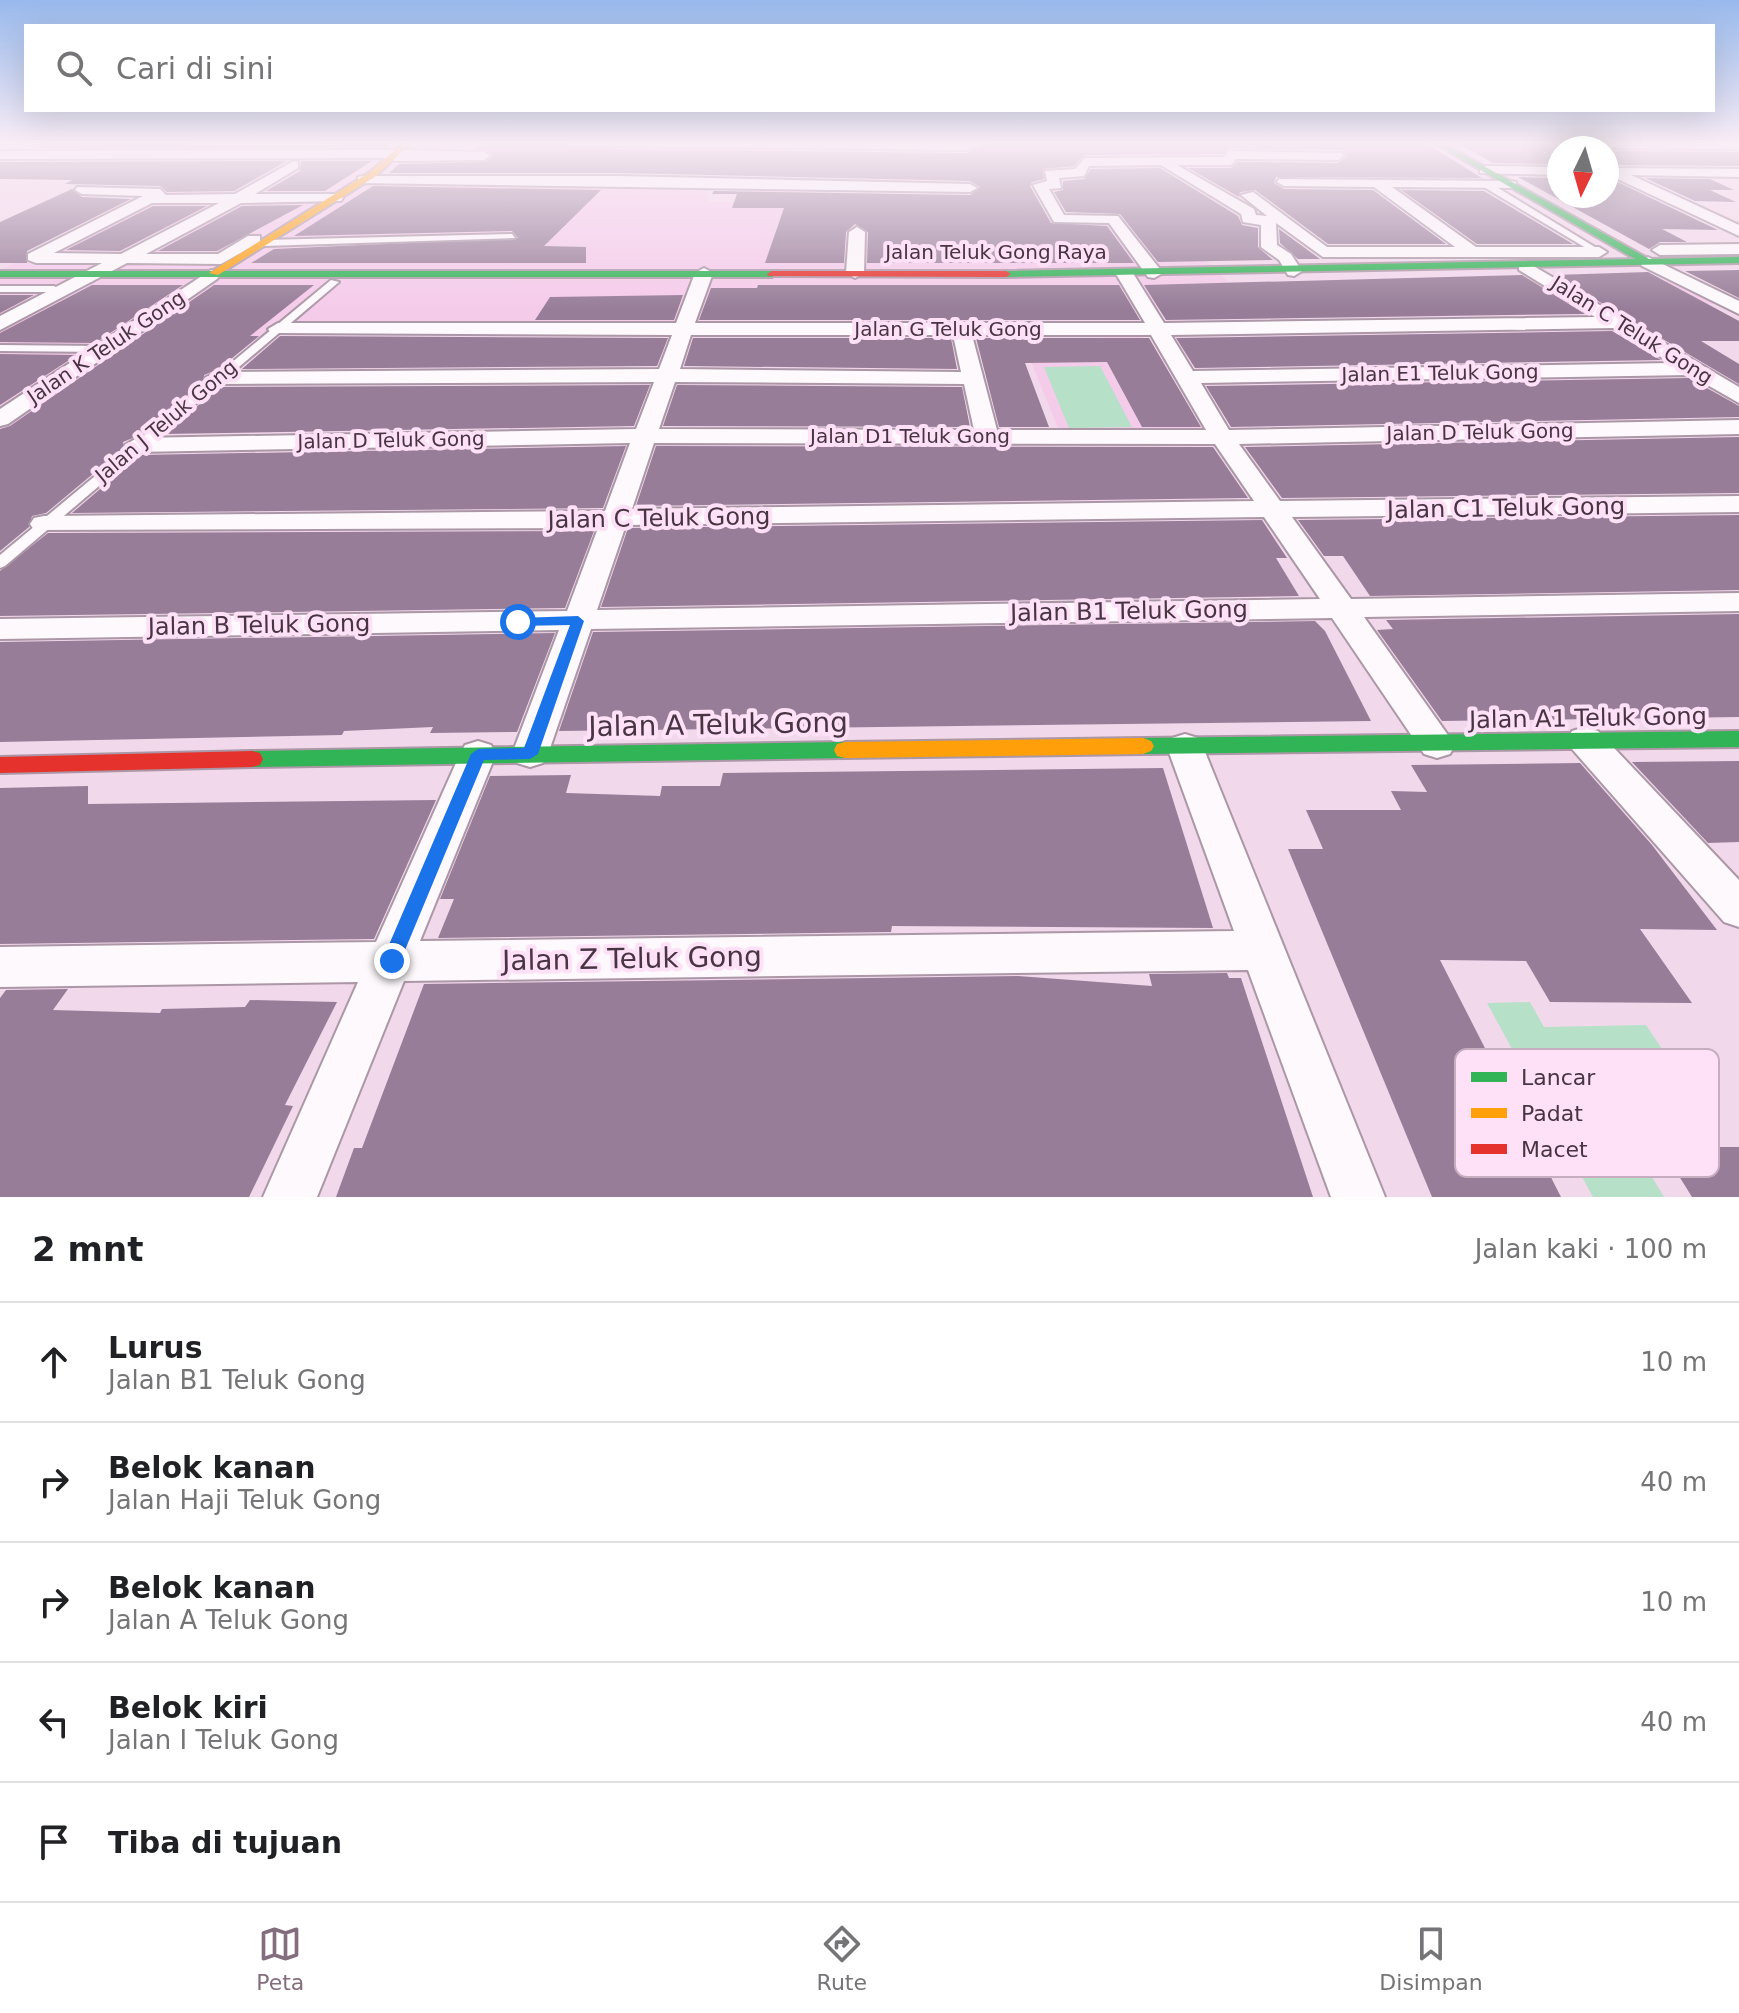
<!DOCTYPE html>
<html lang="id">
<head>
<meta charset="utf-8">
<style>
	body { margin:0; font-family:"DejaVu Sans",sans-serif; background:#f6f6f6; color:#202124 }
	.compass { position:absolute; left:1547px; top:136px; width:72px; height:72px; border-radius:50%; background:#fff; box-shadow:0 8px 32px #0002; rotate:185deg }
	.stop { position:absolute; width:24px; height:24px; margin:-18px; border:6px solid #1a73e8; border-radius:50%; background:#fff }
	.stop.end { background:#1a73e8; border-color:#fff; box-shadow:0 2px 8px #0008 }
	.list { margin:0; padding:0; list-style:none }
	h2 { display:flex; justify-content:space-between; align-items:center; height:104px; margin:0; padding:0 32px; font-size:34px }
	h2 small { font-size:26px; font-weight:400; color:#757577 }
	.list li { display:grid; grid-template-columns:52px 1fr auto; gap:24px; align-items:center; box-sizing:border-box; height:120px; padding:0 32px; border-top:2px solid #e0e0e0 }
	.list b { display:block; font-size:30px; white-space:nowrap }
	.list p { margin:0; font-size:26px; white-space:nowrap; color:#757577 }
	.list em { font-size:26px; font-style:normal; color:#757577 }
	.icon { flex:none; width:44px; height:44px; fill:none; stroke:currentColor; stroke-width:2; stroke-linecap:round; stroke-linejoin:round }
	.map { position:relative; flex:none; width:1739px; height:1197px; overflow:hidden }
	.search { position:absolute; background:#fff; box-shadow:0 8px 32px #0002; left:24px; right:24px; top:24px; height:88px; display:flex; align-items:center; gap:20px; box-sizing:border-box; padding:0 28px; border-radius:0px; color:#757577; font-size:30px }
	.sheet { height:704px; background:#fff }
	nav { display:flex; justify-content:space-around; align-items:center; box-sizing:border-box; height:112px; border-top:2px solid #e0e0e0; background:#fff; font-size:22px; color:#757577 }
	nav a { display:grid; justify-items:center; gap:4px }
	nav .on { color:#846e7e }
	.map>svg:first-child { display:block }
	.built { fill:#f5cbea }
	.green { fill:#b6e0c8 }
	.building { fill:#977d98 }
	.lines { fill:none; stroke-linecap:round; stroke-linejoin:round }
	.lane-casing { stroke:#ab97a6; stroke-width:4 }
	.street-casing { stroke:#ab97a6; stroke-width:4 }
	.fast-casing { stroke:#ab97a6; stroke-width:4 }
	.slow-casing { stroke:#ab97a6; stroke-width:4 }
	.jam-casing { stroke:#ab97a6; stroke-width:4 }
	.lane { fill:#fdf9fc; fill-rule:evenodd }
	.street { fill:#fdf9fc; fill-rule:evenodd }
	.fast { fill:#30b455; fill-rule:evenodd }
	.slow { fill:#ff9f0a; fill-rule:evenodd }
	.jam { fill:#e5322d; fill-rule:evenodd }
	.route { fill:#1a73e8 }
	.labels { text-anchor:middle; stroke-width:8; stroke-linejoin:round; paint-order:stroke }
	.far-street-label { font-size:20px; fill:#483543; stroke:#fee1f6 }
	.street-label { font-size:24px; fill:#483543; stroke:#fee1f6 }
	.near-street-label { font-size:28px; fill:#483543; stroke:#fee1f6 }
	.key { fill:#fee1f6; stroke:#c7adc0; stroke-width:2 }
	.key-label { font-size:22px; fill:#483543 }
</style>
</head>
<body>
<div class="map">
<svg width="1739" height="1197" viewBox="0 0 1739 1197">
	<rect width="100%" height="100%" fill="#f2d8eb"/>
	<g class="built">
		<polygon points="410,156 375,180 707,188 708,202 844,203 976,218 1166,221 1228,282 1673,281 1718,304 695,310 694,329 268,331 108,447 0,535 0,270 148,199 119,197 210,157"/>
		<polygon points="1141,335 1204,431 1060,433 1023,342"/>
	</g>
	<g class="green">
		<polygon points="1100,366 1132,427 1069,428 1044,367"/>
		<polygon points="1530,1002 1544,1027 1646,1025 1707,1116 1616,1117 1664,1197 1593,1197 1487,1003"/>
	</g>
	<g class="building">
		<polygon points="45,142 194,142 190,145 393,142 388,147 28,148"/>
		<polygon points="570,142 568,145 610,145 616,149 966,153 990,142 1424,142 1482,178 1276,177 1274,183 1284,189 1373,190 1446,244 1328,244 1255,190 1240,192 1239,197 1188,168 1231,168 1237,162 1338,163 1347,157 1342,150 1229,148 1223,154 1085,155 1074,166 1043,169 1044,179 1032,182 1030,186 1051,223 1107,226 1134,263 867,263 868,232 855,224 846,232 844,263 765,263 784,208 732,208 737,194 712,194 714,191 970,195 980,187 970,181 618,173 389,173 399,164 486,162 493,155 486,150 475,149 482,143"/>
		<polygon points="1456,142 1543,142 1549,150 1559,151 1559,164 1493,163"/>
		<polygon points="1607,151 1739,152 1739,166 1616,165 1607,162"/>
		<polygon points="287,161 234,191 167,192 160,186 65,184 72,180 0,179 0,162"/>
		<polygon points="301,161 372,161 325,191 266,191 300,171"/>
		<polygon points="1160,168 1238,216 1242,225 1258,228 1258,247 1273,260 1158,262 1120,214 1066,212 1054,192 1063,190 1063,181 1084,179 1091,169"/>
		<polygon points="1518,177 1559,178 1559,196 1607,196 1607,177 1718,230 1662,229 1687,242 1660,242 1649,249"/>
		<polygon points="1645,178 1710,179 1734,190 1710,190 1736,202 1695,201"/>
		<polygon points="373,186 601,190 544,246 586,247 586,263 251,263 274,249 518,238 512,231 294,236"/>
		<polygon points="72,189 82,197 131,199 27,251 27,263 0,263 0,222"/>
		<polygon points="1401,190 1484,191 1573,244 1477,244"/>
		<polygon points="303,205 217,251 158,251 242,206"/>
		<polygon points="153,206 207,206 120,251 66,250"/>
		<polygon points="1279,229 1320,259 1298,259 1280,243"/>
		<polygon points="1739,270 1739,298 1685,271"/>
		<polygon points="1648,272 1739,321 1739,341 1701,341 1739,364 1739,384 1554,275"/>
		<polygon points="1522,275 1585,314 1166,320 1144,285"/>
		<polygon points="92,285 183,285 95,343 0,342 0,333"/>
		<polygon points="214,285 314,285 250,336 259,336 219,369 204,375 205,381 140,435 123,442 124,448 46,513 32,516 29,527 0,551 0,429 10,426"/>
		<polygon points="758,285 1119,285 1140,320 699,320 711,288 757,288"/>
		<polygon points="0,295 34,295 0,313"/>
		<polygon points="683,295 674,320 535,320 550,297"/>
		<polygon points="1612,331 1661,360 1195,368 1176,338"/>
		<polygon points="280,336 668,338 657,366 242,369"/>
		<polygon points="693,338 951,338 957,369 684,366"/>
		<polygon points="976,338 1149,338 1201,427 1142,427 1107,362 1025,363 1049,427 999,427"/>
		<polygon points="0,354 77,355 0,405"/>
		<polygon points="1689,378 1739,406 1739,417 1231,427 1206,386"/>
		<polygon points="650,385 634,426 164,434 220,387"/>
		<polygon points="677,385 962,387 970,427 663,426"/>
		<polygon points="1739,437 1739,493 1282,498 1245,447"/>
		<polygon points="626,446 603,508 72,513 140,455"/>
		<polygon points="656,446 1213,447 1248,498 636,506"/>
		<polygon points="1739,515 1739,590 1370,596 1343,556 1324,556 1298,520"/>
		<polygon points="1262,520 1287,558 1276,558 1299,596 601,607 628,528"/>
		<polygon points="594,531 565,608 0,616 0,571 48,533"/>
		<polygon points="1739,614 1739,717 1442,721 1377,630 1393,629 1386,620"/>
		<polygon points="1315,621 1325,631 1371,721 559,731 593,632"/>
		<polygon points="555,633 517,732 430,733 433,727 344,731 342,735 0,742 0,642"/>
		<polygon points="1739,761 1739,842 1708,843 1632,762"/>
		<polygon points="1580,763 1652,845 1717,930 1640,929 1692,1003 1550,1002 1526,961 1440,960 1561,1197 1432,1197 1288,849 1323,849 1306,810 1401,810 1391,791 1427,792 1411,765"/>
		<polygon points="1163,768 1213,928 892,926 891,932 438,938 454,899 440,899 490,776 571,775 566,793 660,796 662,786 720,786 723,773"/>
		<polygon points="88,786 88,804 436,800 374,939 0,944 0,788"/>
		<polygon points="1227,973 1229,978 1241,978 1313,1197 336,1197 354,1148 362,1148 424,984 1018,976 1152,986 1149,974"/>
		<polygon points="68,989 53,1010 160,1013 162,1009 245,1007 250,1000 337,1002 285,1105 293,1106 249,1197 0,1197 0,998 6,990"/>
		<polygon points="1661,1147 1739,1147 1739,1197 1692,1197"/>
	</g>
	<g class="lines">
		<defs>
			<g id="lane">
				<polygon points="1484,183 1490,183 1603,252 1596,254 1484,187"/>
				<polygon points="512,234 515,238 264,246 260,243 264,240"/>
				<polygon points="331,280 339,282 5,566 0,568 0,555"/>
				<polygon points="0,286 54,286 59,289 54,292 0,292"/>
				<polygon points="0,345 103,346 108,349 103,352 0,351"/>
			</g>
			<g id="street">
				<polygon points="610,142 987,142 966,150 616,146"/>
				<polygon points="1546,142 1739,142 1739,149 1551,148"/>
				<polygon points="399,150 484,152 490,156 484,160 395,161 389,158 0,159 0,151"/>
				<polygon points="1229,151 1342,153 1344,156 1338,160 1236,159 1231,165 1177,165 1254,209 1256,215 1267,216 1241,195 1253,192 1327,247 1455,247 1374,187 1284,186 1277,182 1279,179 1511,181 1516,182 1516,188 1392,187 1476,247 1599,247 1607,252 1599,257 1323,257 1276,223 1277,245 1291,254 1302,271 1294,276 1288,275 1279,260 1261,247 1261,225 1243,222 1241,214 1161,165 1089,166 1084,176 1059,178 1061,188 1049,189 1064,215 1118,216 1163,273 1154,278 1148,277 1109,223 1054,222 1033,185 1047,181 1045,171 1075,169 1085,158 1224,157"/>
				<path d="M294 161 298 162V168L255 194H336L343 198 341 201 241 203 146 254H218L248 236H260V242L221 264 127 263 0 330V316L102 263H36L28 260V254L143 196 82 194 75 190 77 187 160 189 166 195 235 194ZM152 203H219L121 254 54 253Z"/>
				<polygon points="1607,165 1616,168 1739,169 1739,177 1631,175 1739,225 1739,236 1607,174"/>
				<polygon points="1485,166 1559,167 1559,175 1480,173 1480,167"/>
				<polygon points="363,176 618,176 970,184 977,188 970,192 358,183 358,177"/>
				<polygon points="857,227 865,232 864,273 855,278 846,273 849,232"/>
				<polygon points="1739,244 1739,254 1660,255 1652,250 1660,245"/>
				<polygon points="1648,257 1739,301 1739,314 1642,266 1640,262"/>
				<path d="M1525 261 1739 387V403L1690 375 1201 383 1229 430 1739 420V434L1239 444 1280 501 1739 496V512L1292 517 1351 599 1739 593V611L1364 617 1455 745 1450 754 1437 758 1424 754 1332 618 591 629 548 754 543 763 530 767 517 763 512 754 559 630 0 639V619L567 611 598 528 34 530 30 524 34 518 44 516 605 511 630 443 137 452 125 445 137 438 636 429 654 382 216 384 205 378 216 372 659 369 672 335 271 333 268 329 278 323H676L695 273 704 268 713 273 695 323H1145L1116 274 1125 269 1131 270 1164 323 1595 317 1519 270V262ZM1613 328 1671 363 1193 371 1171 335ZM691 335H953L961 372 680 369ZM972 335H1151L1206 430H997ZM675 382 964 384 974 430 659 429ZM654 443 1215 444 1254 501 632 509ZM1264 517 1320 599 597 610 626 525Z"/>
				<polygon points="211,270 220,275 217,279 8,424 0,426 0,409"/>
				<polygon points="1585,727 1598,731 1739,880 1739,927 1724,922 1572,749 1567,740 1572,731"/>
				<polygon points="1185,734 1198,738 1203,747 1385,1197 1331,1197 1248,970 404,981 317,1197 263,1197 358,982 0,987 0,947 376,942 460,754 465,745 478,741 491,745 496,754 420,941 1234,931 1167,747 1172,738"/>
			</g>
			<g id="fast">
				<polygon points="1432,142 1441,142 1649,259 1739,257 1739,263 1006,277 1001,274 1006,271 1635,259"/>
				<polygon points="0,271 772,271 777,274 772,277 0,277"/>
				<polygon points="1739,731 1739,747 1143,754 1135,751 1132,746 1135,741 1143,738"/>
				<polygon points="845,742 853,744 856,750 853,756 845,758 252,767 244,765 241,759 244,753 252,751"/>
			</g>
			<g id="slow">
				<polygon points="404,142 412,142 376,176 218,275 209,273 370,172"/>
				<polygon points="1143,738 1151,741 1154,746 1151,751 1143,754 845,758 837,756 834,750 837,744 845,742"/>
			</g>
			<g id="jam">
				<polygon points="772,271 1006,271 1011,274 1006,277 768,276 767,274"/>
				<polygon points="252,751 260,753 263,759 260,765 252,767 0,773 0,757"/>
			</g>
		</defs>
		<use href="#lane" class="lane-casing"/>
		<use href="#street" class="street-casing"/>
		<use href="#fast" class="fast-casing"/>
		<use href="#slow" class="slow-casing"/>
		<use href="#jam" class="jam-casing"/>
		<use href="#lane" class="lane"/>
		<use href="#street" class="street"/>
		<use href="#fast" class="fast"/>
		<use href="#slow" class="slow"/>
		<use href="#jam" class="jam"/>
	</g>
	<linearGradient id="sky" x2="0" y2="1"><stop stop-color="#98b9ec"/><stop offset="0.46" stop-color="#f9edf6"/><stop offset="1" stop-color="#f9edf6" stop-opacity="0"/></linearGradient>
	<rect width="1739" height="310" fill="url(#sky)"/>
	<polygon class="route" points="578,616 584,621 538,754 530,759 484,760 398,967 385,967 382,961 471,754 478,749 524,748 570,625 518,626 512,622 518,618"/>
	<g class="labels">
		<g class="far-street-label">
			<text x="996" y="259">Jalan Teluk Gong Raya</text>
			<text x="948" y="336">Jalan G Teluk Gong</text>
			<text transform="translate(1632 330) rotate(32)" y="7">Jalan C Teluk Gong</text>
			<text transform="translate(106 347) rotate(-34)" y="7">Jalan K Teluk Gong</text>
			<text transform="translate(1440 373) rotate(-1)" y="7">Jalan E1 Teluk Gong</text>
			<text transform="translate(166 421) rotate(-40)" y="7">Jalan J Teluk Gong</text>
			<text transform="translate(1480 432) rotate(-1)" y="7">Jalan D Teluk Gong</text>
			<text x="910" y="443">Jalan D1 Teluk Gong</text>
			<text transform="translate(391 440) rotate(-1)" y="7">Jalan D Teluk Gong</text>
		</g>
		<g class="street-label">
			<text transform="translate(1506 508) rotate(-1)" y="8">Jalan C1 Teluk Gong</text>
			<text transform="translate(659 518) rotate(-1)" y="8">Jalan C Teluk Gong</text>
			<text transform="translate(1129 611) rotate(-1)" y="8">Jalan B1 Teluk Gong</text>
			<text transform="translate(259 625) rotate(-1)" y="8">Jalan B Teluk Gong</text>
			<text transform="translate(1588 718) rotate(-1)" y="8">Jalan A1 Teluk Gong</text>
		</g>
		<g class="near-street-label">
			<text transform="translate(718 724) rotate(-1)" y="10">Jalan A Teluk Gong</text>
			<text transform="translate(632 958) rotate(-1)" y="10">Jalan Z Teluk Gong</text>
		</g>
	</g>
	<rect x="1455" y="1049" width="264" height="128" rx="12" class="key"/>
	<rect x="1471" y="1072" width="36" height="10" fill="#30b455"/>
	<rect x="1471" y="1108" width="36" height="10" fill="#ff9f0a"/>
	<rect x="1471" y="1144" width="36" height="10" fill="#e5322d"/>
	<g class="key-label">
		<text x="1521" y="1085">Lancar</text>
		<text x="1521" y="1121">Padat</text>
		<text x="1521" y="1157">Macet</text>
	</g>
</svg>
<svg class="compass" viewBox="-18 -18 36 36"><path d="M0-13l5 13h-10z" fill="#e53935"/><path d="M0 13l5-13h-10z" fill="#757577"/></svg>
<div class="stop" style="left:518px;top:622px"></div>
<div class="stop end" style="left:392px;top:961px"></div>
<div class="search"><svg class="icon" aria-label="search" viewBox="0 0 24 24"><circle cx="10" cy="10" r="6"/><path d="M15 15l6 6"/></svg>Cari di sini</div>
</div>
<section class="sheet">
<h2>2 mnt<small>Jalan kaki · 100 m</small></h2>
<ul class="list">
<li><svg class="icon" aria-label="ahead" viewBox="0 0 24 24"><path d="M12 20V5M6 11l6-6 6 6"/></svg><div><b>Lurus</b><p>Jalan B1 Teluk Gong</p></div><em>10 m</em></li>
<li><svg class="icon" aria-label="right" viewBox="0 0 24 24"><path d="M7 20v-9h11M14 6l5 5-5 5"/></svg><div><b>Belok kanan</b><p>Jalan Haji Teluk Gong</p></div><em>40 m</em></li>
<li><svg class="icon" aria-label="right" viewBox="0 0 24 24"><path d="M7 20v-9h11M14 6l5 5-5 5"/></svg><div><b>Belok kanan</b><p>Jalan A Teluk Gong</p></div><em>10 m</em></li>
<li><svg class="icon" aria-label="left" viewBox="0 0 24 24"><path d="M17 20v-9H6M10 6l-5 5 5 5"/></svg><div><b>Belok kiri</b><p>Jalan I Teluk Gong</p></div><em>40 m</em></li>
<li><svg class="icon" aria-label="arrive" viewBox="0 0 24 24"><path d="M6 21V4h12l-3 4 3 4H6"/></svg><div><b>Tiba di tujuan</b></div></li>
</ul>
</section>
<nav>
<a class="on"><svg class="icon" aria-label="map" viewBox="0 0 24 24"><path d="M3 6l6-2 6 2 6-2v14l-6 2-6-2-6 2zM9 4v14M15 6v14"/></svg>Peta</a>
<a><svg class="icon" aria-label="directions" viewBox="0 0 24 24"><path d="M12 3l9 9-9 9-9-9zM9 14v-3h6M13 9l2 2-2 2"/></svg>Rute</a>
<a><svg class="icon" aria-label="saved" viewBox="0 0 24 24"><path d="M7 4h10v16l-5-4-5 4z"/></svg>Disimpan</a>
</nav>
</body>
</html>
